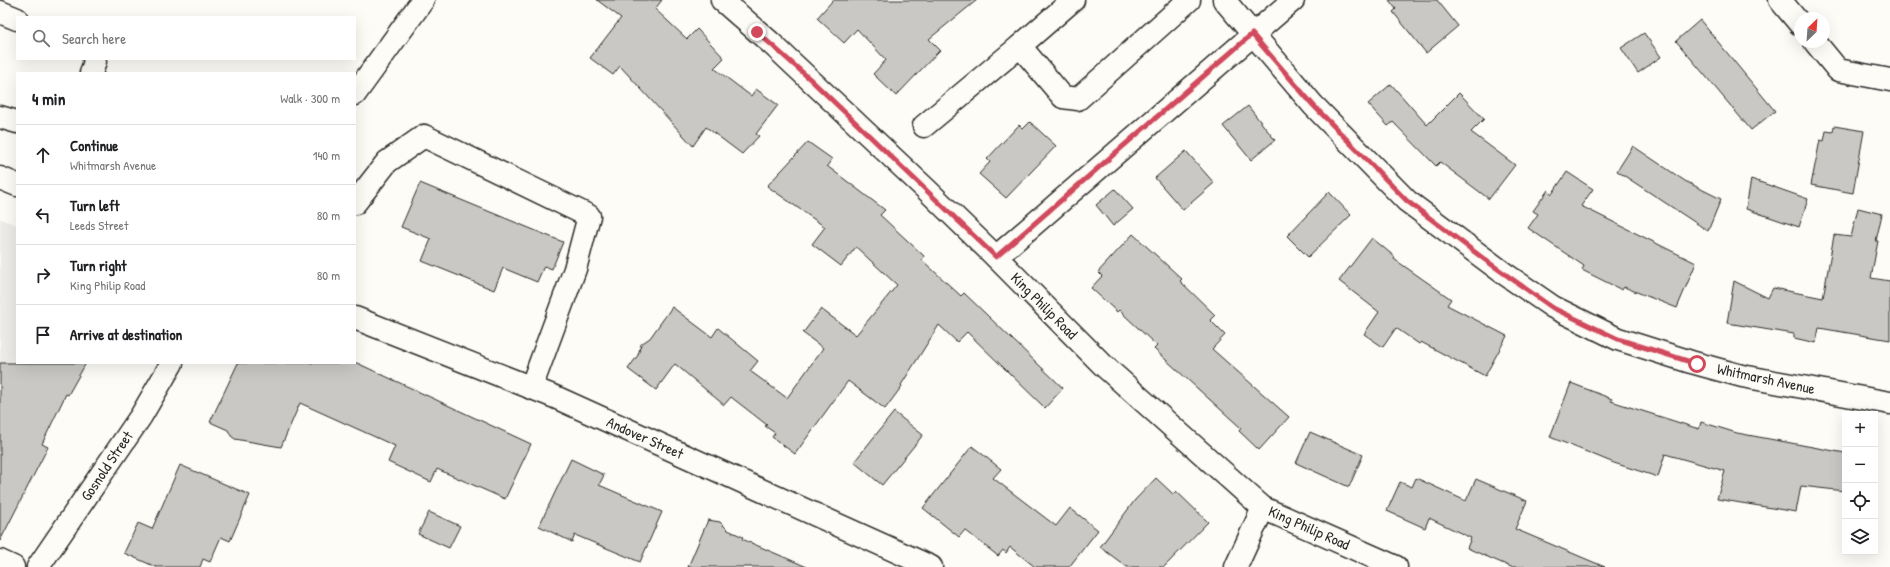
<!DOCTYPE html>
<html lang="en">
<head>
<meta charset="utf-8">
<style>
	body { margin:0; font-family:"Patrick Hand",sans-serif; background:#f2f2f2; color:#202124 }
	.controls { position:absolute; right:12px; bottom:12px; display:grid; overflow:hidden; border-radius:0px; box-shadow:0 4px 16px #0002 }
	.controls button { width:36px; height:36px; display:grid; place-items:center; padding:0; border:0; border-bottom:1px solid #e0e0e0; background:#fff; color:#202124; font:20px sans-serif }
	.compass { position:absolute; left:1794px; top:12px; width:36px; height:36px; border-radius:50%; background:#fff; box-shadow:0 4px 16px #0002; rotate:25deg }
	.stop { position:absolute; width:12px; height:12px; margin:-9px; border:3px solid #d1495b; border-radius:50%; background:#fff }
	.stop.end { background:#d1495b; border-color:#fff; box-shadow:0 1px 4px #0008 }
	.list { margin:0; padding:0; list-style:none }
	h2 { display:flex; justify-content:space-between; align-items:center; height:52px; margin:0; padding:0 16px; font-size:17px }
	h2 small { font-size:13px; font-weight:400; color:#757577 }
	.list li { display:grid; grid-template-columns:26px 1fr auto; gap:12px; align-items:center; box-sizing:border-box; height:60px; padding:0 16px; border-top:1px solid #e0e0e0 }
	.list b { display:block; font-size:15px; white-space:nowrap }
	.list p { margin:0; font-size:13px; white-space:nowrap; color:#757577 }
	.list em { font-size:13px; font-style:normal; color:#757577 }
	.icon { flex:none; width:22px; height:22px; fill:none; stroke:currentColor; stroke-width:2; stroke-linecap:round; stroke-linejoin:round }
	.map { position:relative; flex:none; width:1890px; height:567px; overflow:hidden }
	.search { position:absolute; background:#fff; box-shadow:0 4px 16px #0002; left:16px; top:16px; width:340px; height:44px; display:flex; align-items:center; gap:10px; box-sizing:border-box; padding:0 14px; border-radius:0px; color:#757577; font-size:15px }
	.panel { position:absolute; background:#fff; box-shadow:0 4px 16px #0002; left:16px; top:72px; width:340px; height:292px; border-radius:0px }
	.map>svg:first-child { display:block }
	.built { fill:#edece8 }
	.building { fill:#c9c8c4; stroke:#2b2b2b }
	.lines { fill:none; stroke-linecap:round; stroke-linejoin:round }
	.minor-casing { stroke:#2b2b2b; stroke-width:25 }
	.minor { stroke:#fdfcf7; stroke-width:22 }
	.route { stroke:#d1495b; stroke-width:5 }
	.labels { text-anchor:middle; stroke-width:3.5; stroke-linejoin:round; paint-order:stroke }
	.street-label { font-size:15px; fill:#2b2b2b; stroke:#fdfcf7 }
</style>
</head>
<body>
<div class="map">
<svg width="1890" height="567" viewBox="0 0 1890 567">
	<rect width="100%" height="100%" fill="#fdfcf7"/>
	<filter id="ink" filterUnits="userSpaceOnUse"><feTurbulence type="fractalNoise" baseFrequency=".025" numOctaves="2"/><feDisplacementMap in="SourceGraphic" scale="8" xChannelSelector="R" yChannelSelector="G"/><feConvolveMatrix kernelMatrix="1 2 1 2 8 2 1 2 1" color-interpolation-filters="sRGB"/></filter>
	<g filter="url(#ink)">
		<polygon class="built" points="0,219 17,225 17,363 0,459"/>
		<g class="building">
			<polygon points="597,0 662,0 655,9 687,39 697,29 724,58 714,68 751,96 756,89 778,105 756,134 759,136 742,154 706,127 693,146 620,66 613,75 590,58 621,18"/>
			<polygon points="833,0 977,0 929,39 940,50 896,96 873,74 886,60 857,29 844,43 817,18"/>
			<polygon points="1389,0 1437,0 1458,26 1426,53 1393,12 1396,9"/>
			<polygon points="1700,20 1775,111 1751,130 1676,41"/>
			<polygon points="1644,33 1661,57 1638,73 1621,48"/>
			<polygon points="1391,84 1427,125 1459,93 1484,119 1471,132 1515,165 1489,199 1440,162 1436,166 1393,122 1388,126 1368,104"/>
			<polygon points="1248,106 1275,140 1251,160 1223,126"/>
			<polygon points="1030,122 1056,146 1006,198 979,174 990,162 987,159 1019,125 1023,129"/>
			<polygon points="1834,126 1864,131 1853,193 1811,185 1820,140 1824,141 1826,131 1833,132"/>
			<polygon points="808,142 832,159 827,166 885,210 880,215 924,256 922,260 961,296 964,293 1063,388 1045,408 967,332 957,342 939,325 901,385 902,386 885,409 848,381 795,454 772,437 775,433 765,426 767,425 731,397 724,405 675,364 656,390 628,369 638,355 641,344 650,338 672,307 712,337 718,328 758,361 750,371 787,398 823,348 803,333 821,309 856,335 897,285 856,247 841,266 812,244 825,227 767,186"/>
			<polygon points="1633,146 1685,181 1721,199 1708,231 1617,171"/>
			<polygon points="1186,151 1214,183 1183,210 1155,178"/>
			<polygon points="1567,172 1593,189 1581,206 1696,263 1677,308 1624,287 1622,290 1582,270 1584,266 1528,228 1538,214 1533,211 1548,190 1552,194"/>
			<polygon points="1751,179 1808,199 1799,227 1746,209"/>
			<polygon points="420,183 563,242 552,269 544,266 537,282 503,268 494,290 422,261 431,239 401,227"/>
			<polygon points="1115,189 1133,209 1113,226 1096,205"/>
			<polygon points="1329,192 1351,215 1308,257 1287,236"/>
			<polygon points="1858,208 1882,214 1876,241 1878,241 1871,278 1890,281 1890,340 1819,328 1816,343 1794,338 1794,334 1727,323 1734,281 1768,298 1773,288 1823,298 1834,235 1851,237"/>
			<polygon points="1133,234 1182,279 1180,281 1215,315 1210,320 1225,335 1212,349 1289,417 1259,450 1239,431 1241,428 1154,349 1157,346 1119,310 1117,312 1091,288 1102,276 1098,272"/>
			<polygon points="1372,238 1395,257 1394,259 1451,299 1447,305 1507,336 1485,376 1421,342 1419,344 1396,328 1383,347 1364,334 1379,312 1339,281"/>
			<polygon points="0,363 86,363 68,395 66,394 42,444 48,447 0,541"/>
			<polygon points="238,363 357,363 531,444 505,499 437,469 431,482 388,462 395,446 300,403 281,447 235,439 231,436 228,430 210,422"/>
			<polygon points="1571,383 1612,399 1611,401 1699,429 1701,422 1737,433 1845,453 1845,491 1801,486 1796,512 1717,499 1725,471 1665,454 1658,477 1614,463 1550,437"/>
			<polygon points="894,412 923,435 882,485 854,462"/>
			<polygon points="1310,432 1363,455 1349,487 1296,463"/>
			<polygon points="972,446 1001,469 993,478 1056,526 1070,508 1098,530 1069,567 1035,567 1010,547 1006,553 1003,550 998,556 965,530 959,537 923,508"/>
			<polygon points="571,459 604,475 599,485 662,512 640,562 575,535 572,542 539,526"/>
			<polygon points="180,465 250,495 230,541 221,537 210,562 203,559 200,567 156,567 124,553 138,523 152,529"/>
			<polygon points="1156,478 1173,494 1176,491 1208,522 1164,567 1127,567 1100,547 1135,500"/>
			<polygon points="1416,478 1466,501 1476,479 1527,501 1515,529 1605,567 1511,567 1467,548 1471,538 1429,518 1425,528 1387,511 1400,482 1412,487"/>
			<polygon points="429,512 460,526 449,548 418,534"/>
			<polygon points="708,520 720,522 728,530 743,537 742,539 807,567 688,567"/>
		</g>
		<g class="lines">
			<defs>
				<g id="minor">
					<polyline points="722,0 772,44 928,191 996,257 1103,365 1263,508 1396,567"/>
					<polyline points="1224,0 1313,105 1407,201 1505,274 1553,307 1618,339 1691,362 1742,376 1890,403"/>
					<polyline points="1780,0 1800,24"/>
					<polyline points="0,12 17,19"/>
					<polyline points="1815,42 1838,70 1890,80"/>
					<polyline points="1020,46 1073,0"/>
					<polyline points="91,73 95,62 94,59"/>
					<polyline points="355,94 423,0"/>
					<polyline points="0,117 17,122"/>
					<polyline points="924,126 1020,46 1063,97 1078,99 1189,0"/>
					<polyline points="0,178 17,185"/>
					<polyline points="355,203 387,162 424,136 589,216 575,269 531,388"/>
					<polyline points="996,257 1293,0"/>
					<polyline points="355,318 555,397 931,567"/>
					<polyline points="0,561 13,567"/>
					<polyline points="38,567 141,416 172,363"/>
					<polyline points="1236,567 1263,508"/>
				</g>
			</defs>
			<use href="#minor" class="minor-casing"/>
			<use href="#minor" class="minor"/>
		</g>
	</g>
	<g class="lines" filter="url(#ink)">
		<polyline class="route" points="757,32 810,79 996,257 1252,34 1313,105 1407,201 1488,262 1553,308 1618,339 1697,364"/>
	</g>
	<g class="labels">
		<g class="street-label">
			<text transform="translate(1044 306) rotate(45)" y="5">King Philip Road</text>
			<text transform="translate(1766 379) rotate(12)" y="5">Whitmarsh Avenue</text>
			<text transform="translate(645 438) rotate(24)" y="5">Andover Street</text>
			<text transform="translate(107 466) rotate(-56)" y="5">Gosnold Street</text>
			<text transform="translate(1309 528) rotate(24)" y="5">King Philip Road</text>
		</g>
	</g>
</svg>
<div class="controls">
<button>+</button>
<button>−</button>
<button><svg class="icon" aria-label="locate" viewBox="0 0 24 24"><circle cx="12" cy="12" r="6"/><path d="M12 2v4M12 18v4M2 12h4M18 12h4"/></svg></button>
<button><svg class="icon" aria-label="layers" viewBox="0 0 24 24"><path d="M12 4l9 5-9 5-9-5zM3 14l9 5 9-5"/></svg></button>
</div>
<svg class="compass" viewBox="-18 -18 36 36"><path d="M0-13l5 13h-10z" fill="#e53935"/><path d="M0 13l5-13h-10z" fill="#757577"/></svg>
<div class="stop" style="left:1697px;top:364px"></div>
<div class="stop end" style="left:757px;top:32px"></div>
<div class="search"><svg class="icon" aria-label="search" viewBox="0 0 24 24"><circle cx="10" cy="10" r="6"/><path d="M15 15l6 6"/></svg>Search here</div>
<section class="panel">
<h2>4 min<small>Walk · 300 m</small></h2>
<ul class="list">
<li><svg class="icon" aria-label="ahead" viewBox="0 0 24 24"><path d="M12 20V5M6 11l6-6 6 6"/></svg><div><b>Continue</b><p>Whitmarsh Avenue</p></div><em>140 m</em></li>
<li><svg class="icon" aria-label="left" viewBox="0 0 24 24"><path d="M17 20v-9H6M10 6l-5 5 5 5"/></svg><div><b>Turn left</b><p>Leeds Street</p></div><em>80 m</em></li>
<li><svg class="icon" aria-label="right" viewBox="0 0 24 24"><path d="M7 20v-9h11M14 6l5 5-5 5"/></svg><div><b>Turn right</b><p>King Philip Road</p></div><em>80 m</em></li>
<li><svg class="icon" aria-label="arrive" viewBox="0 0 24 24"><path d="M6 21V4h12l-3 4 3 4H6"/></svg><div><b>Arrive at destination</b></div></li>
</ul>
</section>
</div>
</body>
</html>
